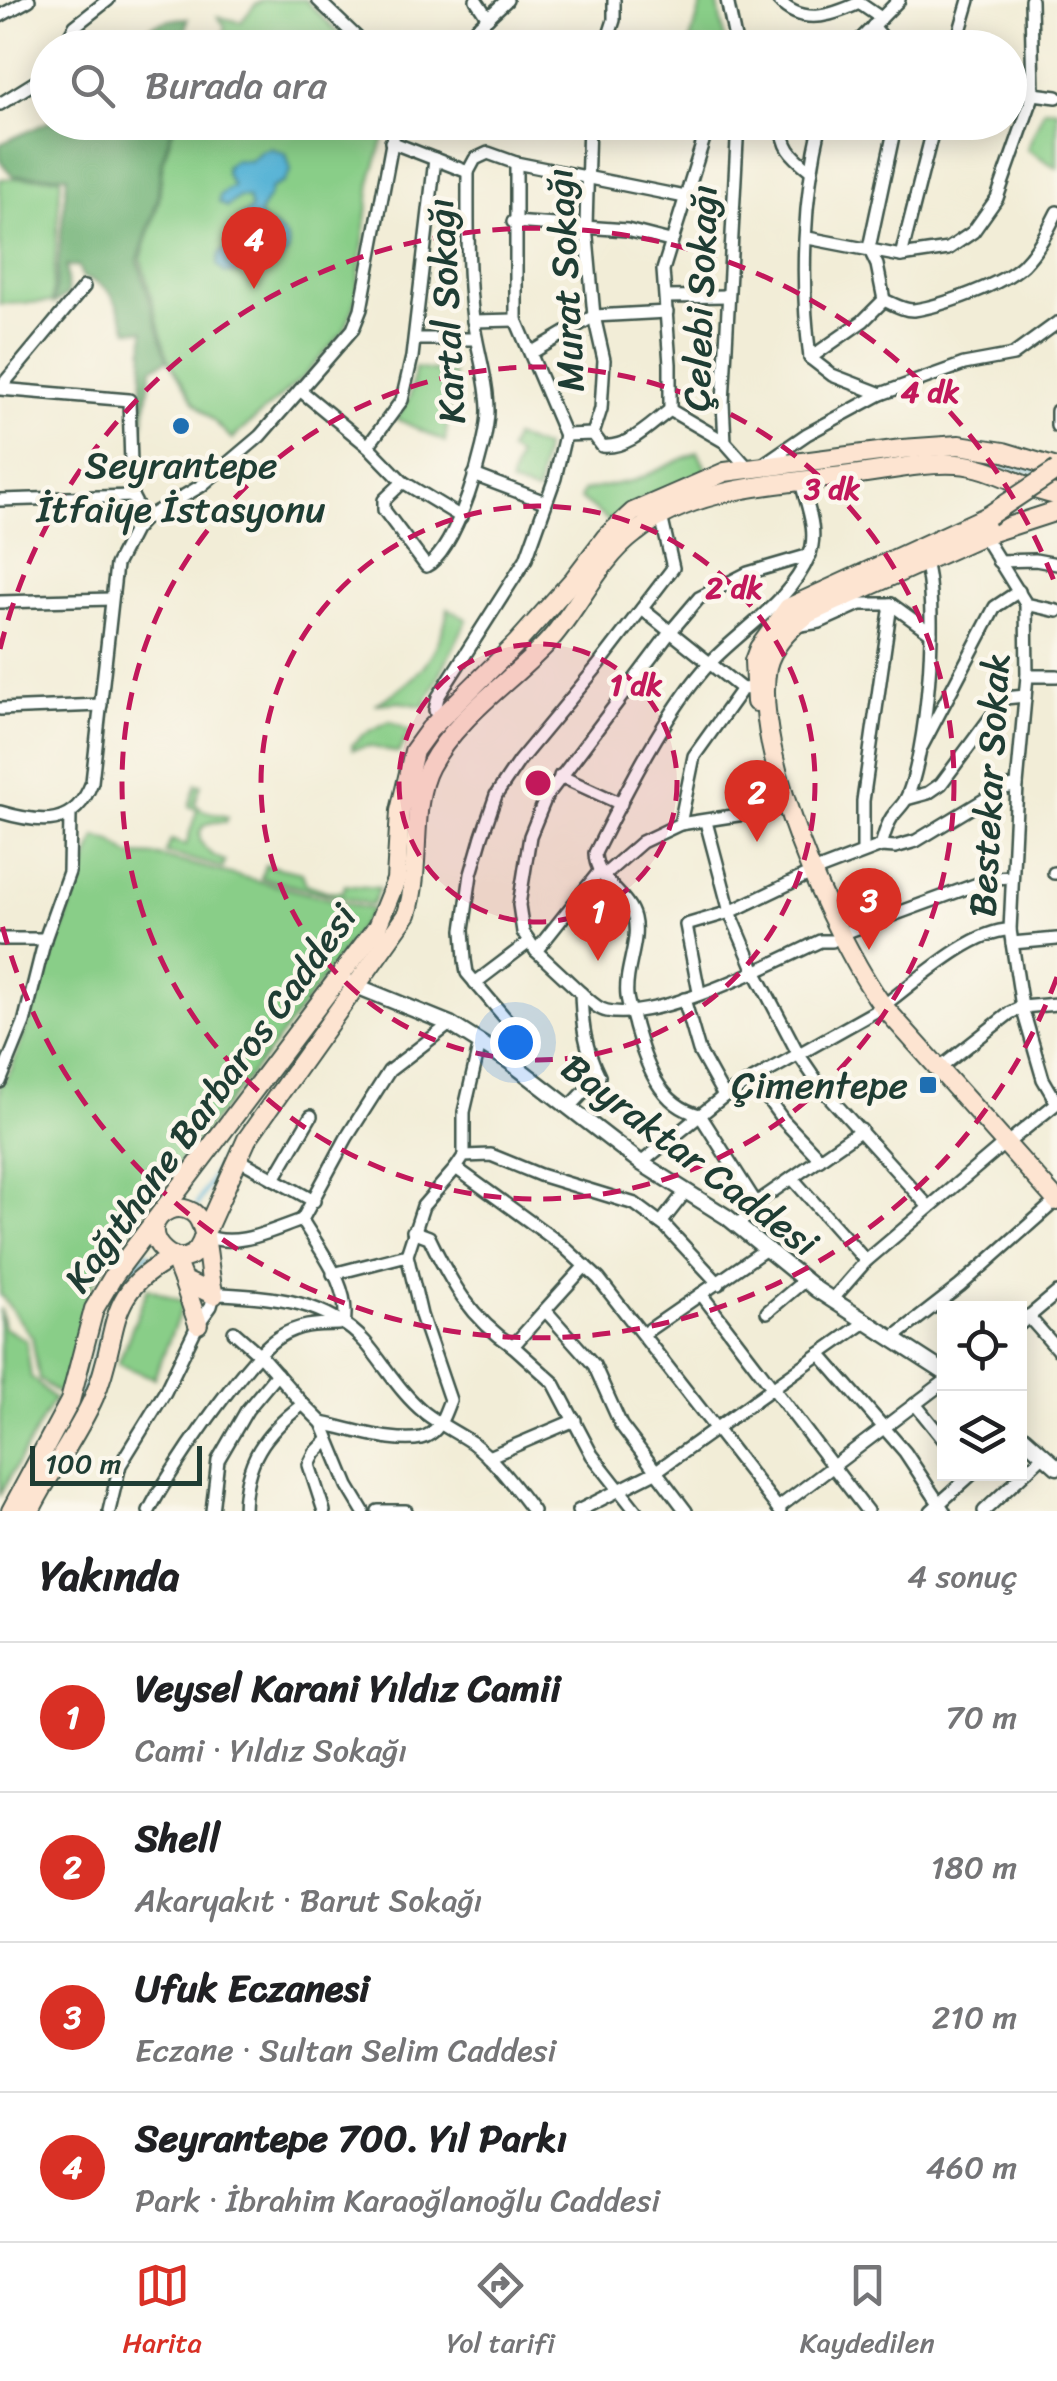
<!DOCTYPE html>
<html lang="tr">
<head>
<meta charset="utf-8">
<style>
	body { margin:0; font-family:Sriracha,sans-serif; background:#f2f2f2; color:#202124 }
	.controls { position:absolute; right:30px; bottom:30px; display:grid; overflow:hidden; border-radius:0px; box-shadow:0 5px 25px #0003 }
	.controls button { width:90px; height:90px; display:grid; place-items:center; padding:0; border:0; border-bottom:2px solid #e0e0e0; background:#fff; color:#202124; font:50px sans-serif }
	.scale { position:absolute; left:30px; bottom:25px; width:172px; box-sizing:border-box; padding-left:10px; border:5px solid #1f3d34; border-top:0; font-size:28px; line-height:35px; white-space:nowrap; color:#1f3d34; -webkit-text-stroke:8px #fbf7ec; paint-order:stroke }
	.you { position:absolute; left:515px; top:1042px; width:35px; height:35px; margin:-25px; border:8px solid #fff; border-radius:50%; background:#1a73e8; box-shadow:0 0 0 15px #1a73e833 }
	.badge { display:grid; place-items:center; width:65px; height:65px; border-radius:50%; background:#d93025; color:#fff; font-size:32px; font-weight:700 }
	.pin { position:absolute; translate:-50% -82px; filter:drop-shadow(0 2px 5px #0008) }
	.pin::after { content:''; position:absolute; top:52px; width:35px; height:30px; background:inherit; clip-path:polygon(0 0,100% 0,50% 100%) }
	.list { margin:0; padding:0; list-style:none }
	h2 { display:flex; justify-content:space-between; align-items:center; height:130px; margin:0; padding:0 40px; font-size:42px }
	h2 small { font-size:32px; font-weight:400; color:#757577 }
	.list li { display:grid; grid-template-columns:65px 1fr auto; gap:30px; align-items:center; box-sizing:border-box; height:150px; padding:0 40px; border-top:2px solid #e0e0e0 }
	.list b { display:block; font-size:38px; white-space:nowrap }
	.list p { margin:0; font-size:32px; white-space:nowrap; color:#757577 }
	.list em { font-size:32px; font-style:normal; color:#757577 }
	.icon { flex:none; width:55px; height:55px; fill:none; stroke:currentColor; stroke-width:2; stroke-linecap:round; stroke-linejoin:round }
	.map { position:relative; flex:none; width:1057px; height:1511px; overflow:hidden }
	.search { position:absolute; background:#fff; box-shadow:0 5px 25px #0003; left:30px; right:30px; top:30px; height:110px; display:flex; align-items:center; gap:25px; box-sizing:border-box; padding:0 35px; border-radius:55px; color:#757577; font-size:38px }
	.sheet { height:730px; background:#fff }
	nav { display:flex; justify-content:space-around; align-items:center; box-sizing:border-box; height:140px; border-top:2px solid #e0e0e0; background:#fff; font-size:28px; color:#757577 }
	nav a { display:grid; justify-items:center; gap:5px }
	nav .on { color:#d93025 }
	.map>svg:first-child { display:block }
	.green { fill:#89ce88; stroke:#54865e; stroke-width:2.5 }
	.forest { fill:#6eb174; stroke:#467754; stroke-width:2.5 }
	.water { fill:#58b4d6; stroke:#3c7885; stroke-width:2.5 }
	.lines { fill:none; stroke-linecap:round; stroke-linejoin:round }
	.stream { stroke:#58b4d6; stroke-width:4 }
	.minor-casing { stroke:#3f574c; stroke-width:16 }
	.tertiary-casing { stroke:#3f574c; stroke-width:19 }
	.secondary-casing { stroke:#3f574c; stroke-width:22 }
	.minor { stroke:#fff; stroke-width:11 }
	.tertiary { stroke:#fff; stroke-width:14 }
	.secondary { stroke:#fde4d1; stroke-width:18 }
	.secondary-bridge-casing { stroke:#3f574c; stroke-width:22; stroke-linecap:butt }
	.secondary-bridge { stroke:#fde4d1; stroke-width:18 }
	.ring { fill:none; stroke:#c2185b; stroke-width:5; stroke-dasharray:18 12 }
	.poi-dot { fill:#1f6fb2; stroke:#fbf7ec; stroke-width:4 }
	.labels { text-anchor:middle; stroke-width:9; stroke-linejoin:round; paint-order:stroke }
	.street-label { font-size:38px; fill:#1f3d34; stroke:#fbf7ec }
	.poi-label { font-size:38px; fill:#1f3d34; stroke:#fbf7ec }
	.centre { fill:#c2185b; stroke:#fbf7ec; stroke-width:5 }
	.ring-label { font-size:30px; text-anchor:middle; font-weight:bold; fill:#c2185b; stroke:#fbf7ec; stroke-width:9; stroke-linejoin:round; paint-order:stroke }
</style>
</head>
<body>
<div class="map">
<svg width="1057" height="1511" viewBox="0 0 1057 1511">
	<rect width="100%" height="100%" fill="#fbf7ec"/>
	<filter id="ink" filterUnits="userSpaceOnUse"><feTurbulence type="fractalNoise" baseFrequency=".01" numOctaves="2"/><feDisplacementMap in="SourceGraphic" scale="20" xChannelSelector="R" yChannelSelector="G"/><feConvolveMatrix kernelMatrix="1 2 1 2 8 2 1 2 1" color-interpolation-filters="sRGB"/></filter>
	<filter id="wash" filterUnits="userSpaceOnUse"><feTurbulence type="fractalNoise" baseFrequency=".0048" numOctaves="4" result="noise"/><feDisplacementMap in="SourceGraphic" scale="40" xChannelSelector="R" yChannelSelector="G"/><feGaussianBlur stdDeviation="2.25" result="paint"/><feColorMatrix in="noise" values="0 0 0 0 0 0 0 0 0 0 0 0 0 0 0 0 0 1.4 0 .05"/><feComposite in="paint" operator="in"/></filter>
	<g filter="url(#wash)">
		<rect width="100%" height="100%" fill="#f2edd7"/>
		<g class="green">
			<polygon points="263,0 305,0 353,47 221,47 225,26 218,17 241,22 255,5"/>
			<polygon points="703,0 717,0 726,47 690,41"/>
			<polygon points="1044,109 1057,109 1057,168 1027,149"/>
			<polygon points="175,123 389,123 372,175 355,304 344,331 303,377 232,439 195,403 168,359 141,259 159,202 163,162"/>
			<polygon points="61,177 52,302 0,304 0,179"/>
			<polygon points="415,368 454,374 445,442 397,419 410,396"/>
			<polygon points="514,437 544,448 537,493 510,484 518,456 509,451"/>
			<polygon points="698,452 708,473 643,498 610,522 580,499 583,491 636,480"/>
			<path d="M448 608 467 620 424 706 399 702 375 704C416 683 441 653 448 608Z"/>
			<polygon points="390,721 410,731 398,753 369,746 353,749 352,745 364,734"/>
			<path d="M196 784 201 785 195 804 202 810 228 817 226 822C189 818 193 850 225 861L223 868 166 853 171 840 186 845 197 810 189 806Z"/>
			<polygon points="96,837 112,842 129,855 159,856 373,910 272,1048 161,1185 93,1283 84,1309 74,1363 63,1397 39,1379 32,1337 0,1294 0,1087 11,1070"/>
			<polygon points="265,865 302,873 306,884 326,891 343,892 345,885 379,888 372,905 261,878"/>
			<polygon points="148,1288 184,1302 154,1378 118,1364"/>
			<polygon points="0,1308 4,1328 26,1340 31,1377 54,1399 0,1494"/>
		</g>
		<g class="forest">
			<path d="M188 18 185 37 178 45 183 47H125C142 27 162 19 188 18Z"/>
			<path d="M48 122 174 123 161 162 157 201 138 260 167 360 152 368 141 439 144 330H128C117 305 113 283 83 278L78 266H66L68 294 54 304 67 175 13 176 0 161V144Z"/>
		</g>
		<path class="water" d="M270 148 286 154 291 170 284 182 271 188C271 199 260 205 260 216 271 231 292 229 288 253L276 265 247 261 237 273H225L217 265 219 254 231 245 251 243 255 238 237 220 251 209 248 198 239 197 227 207 219 202 220 195 233 186 226 174V166L234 160 250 161 261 151Z"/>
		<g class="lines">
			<g class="stream">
				<polyline points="1002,467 1042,472"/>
				<polyline points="530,641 574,592"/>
				<polyline points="418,772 427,749 439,732"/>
				<polyline points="197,1205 226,1151 311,1033"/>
				<path d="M79 1400C108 1343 95 1303 148 1253"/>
			</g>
		</g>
	</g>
	<g filter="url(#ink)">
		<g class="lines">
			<defs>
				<g id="minor">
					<polyline points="318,0 368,48"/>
					<polyline points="476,0 488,18"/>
					<polyline points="727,0 737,48"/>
					<path d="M778 0C802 26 831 16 859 3L881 18"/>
					<polyline points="0,16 29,0"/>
					<polyline points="873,26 892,48"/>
					<polyline points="62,48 75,26 108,0"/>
					<polyline points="455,48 507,0"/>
					<polyline points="605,48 614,20 614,0"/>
					<polyline points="852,48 899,0"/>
					<polyline points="955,48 969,0"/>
					<polyline points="1010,91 1057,97"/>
					<polyline points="0,104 37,81 48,70"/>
					<polyline points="589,122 586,226 594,316 604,360 601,409 593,434"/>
					<polyline points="652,122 705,135"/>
					<polyline points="738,122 723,403 725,442 748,468"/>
					<path d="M782 122C783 147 791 155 810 170"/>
					<path d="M821 122C803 198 800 281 810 358L832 375 881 394"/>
					<polyline points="391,142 468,172 475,159 488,153 516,163 685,197"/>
					<polyline points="516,163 516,320 565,435"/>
					<polyline points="513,222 627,230 670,241"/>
					<polyline points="808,238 901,256 948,249 973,232 997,198 1033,96 1031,0"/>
					<path d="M869 248 877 265 884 300C893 304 905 311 914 310 942 306 1003 284 1023 265 1038 250 1048 230 1057 212"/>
					<polyline points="869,248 896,122"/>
					<polyline points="901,256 935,122"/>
					<polyline points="666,297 728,296"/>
					<polyline points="473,321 516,320"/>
					<polyline points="415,339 476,339"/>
					<polyline points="531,353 594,316 667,312"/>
					<polyline points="810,358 863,321 884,300"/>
					<polyline points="0,388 84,287"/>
					<polyline points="0,389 129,400 132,496 144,519"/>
					<polyline points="300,390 368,446 403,482 461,517"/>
					<polyline points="670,410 670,364 663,270 705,135 716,122"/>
					<polyline points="1057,411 1057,426"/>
					<path d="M565 435 593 434 602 446C628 449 650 425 670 410L725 442"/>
					<polyline points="368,446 402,400 412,357 435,159"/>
					<polyline points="762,465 807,434 881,394 964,364 1013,355 1057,323"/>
					<polyline points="474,475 545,502"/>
					<path d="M403 482 384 500V510L426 566C456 552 488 443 488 411 488 380 477 350 473 319 467 270 468 221 468 172"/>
					<polyline points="0,500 132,496"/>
					<polyline points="983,535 1026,604 1027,676 1017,785 1010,930 1022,1007 1043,1079 1057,1103"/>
					<polyline points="998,561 1035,560 1057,564"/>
					<polyline points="0,602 111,599"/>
					<polyline points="1026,604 1057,611"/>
					<polyline points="642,609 742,689"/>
					<polyline points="795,626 820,622 860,604 891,604 931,633"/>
					<polyline points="1027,676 1057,676"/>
					<polyline points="0,709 101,705"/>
					<polyline points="438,721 435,710 438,697 526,559 555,478 565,435"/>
					<polyline points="922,746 995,607 1019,591"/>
					<polyline points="560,776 621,804"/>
					<polyline points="906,799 928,793 941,784 1005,698 1025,696"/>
					<path d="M0 812C41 824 75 828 92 782L116 565 134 530 144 519 201 486 260 436 353 329 361 309 396 122"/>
					<polyline points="706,822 730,912 755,971 799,1055 823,1090 929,1207"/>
					<polyline points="680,824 694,756 742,689 754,688"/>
					<path d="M881 846C884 836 886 826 892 817 896 811 903 805 906 799 927 755 939 609 925 562"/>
					<polyline points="863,852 863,801 891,604"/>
					<polyline points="813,872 881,846 895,847 916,841 1002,789 1017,785"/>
					<polyline points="1054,873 1057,873"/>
					<polyline points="603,876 642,842 680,824 777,809"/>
					<polyline points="841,934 994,878 1011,877"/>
					<polyline points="0,939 45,939"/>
					<polyline points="1012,943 1057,939"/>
					<polyline points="536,951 599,872"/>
					<polyline points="475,983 529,942"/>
					<polyline points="699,992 686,925 730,912 805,876"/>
					<path d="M581 993C589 1000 597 1009 607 1011 658 1022 772 964 820 941H832"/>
					<polyline points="684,999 699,1051 724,1096"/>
					<path d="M883 1006C914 983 973 929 1010 930"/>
					<polyline points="509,1061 516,1043 512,1026 467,973 465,960 463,930 471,874 482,836 496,795 519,761 597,667 673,568 661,516"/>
					<polyline points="940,1068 1010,1013 1022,1007 1057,1004"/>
					<polyline points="755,1081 783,1120 820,1159"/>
					<polyline points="0,1082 24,1023 45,939 69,872 70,814"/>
					<path d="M570 1107 599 1076C585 1048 582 1025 581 993L536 951 523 932 519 905 530 836 546 797 671 631 699 598 748 573 810 555"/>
					<polyline points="1006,1144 1057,1103"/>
					<polyline points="464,1156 464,1112 480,1043"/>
					<polyline points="238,1159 314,1201"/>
					<polyline points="641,1163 724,1096 874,1012"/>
					<polyline points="456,1168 464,1156 491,1155 540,1175 635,1204 666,1227 719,1284"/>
					<polyline points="792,1178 866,1261"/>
					<polyline points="274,1179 311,1116"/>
					<path d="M756 1203 700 1115C658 1105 646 1063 635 1026 633 1016 628 1006 627 996 624 970 640 943 634 918 628 893 595 881 595 853 623 797 668 707 710 663 743 628 789 603 809 556 819 532 807 506 801 482"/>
					<polyline points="661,1223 686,1191"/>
					<polyline points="738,1226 756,1203 861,1130"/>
					<path d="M413 1231 429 1237C450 1281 471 1319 513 1346"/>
					<path d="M204 1235C235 1250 272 1230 302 1220"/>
					<polyline points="766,1249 701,1294 867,1511"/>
					<polyline points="585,1266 545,1310 594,1365 621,1425 686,1511"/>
					<polyline points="333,1274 407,1255"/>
					<polyline points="832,1300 866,1261 998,1149"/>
					<polyline points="545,1310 513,1346 554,1383 592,1455 636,1511"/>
					<polyline points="767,1312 805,1280"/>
					<polyline points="1028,1316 1057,1349"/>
					<path d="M344 1324C351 1287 321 1252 302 1220L347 1137 389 1071 450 1024"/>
					<polyline points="1020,1324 1057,1293"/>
					<polyline points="234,1332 260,1355 303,1404"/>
					<polyline points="643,1334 701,1294"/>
					<polyline points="893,1338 960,1286 1049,1207"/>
					<polyline points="820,1354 867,1321"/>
					<polyline points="915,1404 944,1440"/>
					<path d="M322 1423C346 1428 410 1449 430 1434 441 1427 445 1412 450 1400L421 1315 407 1255 423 1206 456 1168 562 1245 599 1279 780 1511"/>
					<polyline points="488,1457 575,1420"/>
					<polyline points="778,1508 944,1382"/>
					<path d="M109 1511 120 1465 165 1392 198 1324 211 1306 214 1295 222 1294C274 1297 328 1301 365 1342 385 1365 400 1393 425 1413 439 1424 456 1432 471 1442 496 1461 514 1486 533 1511"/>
					<path d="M149 1511C165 1477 249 1354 279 1337 298 1325 316 1324 338 1324"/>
					<polyline points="212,1511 218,1460 247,1410 277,1374"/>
					<path d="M244 1511C245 1460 264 1434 303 1404L322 1423 348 1486 363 1511"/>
					<polyline points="324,1511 309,1465 315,1453 328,1440"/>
					<polyline points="378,1511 406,1511"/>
					<polyline points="578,1511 655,1472 820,1354 905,1452 944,1511"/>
					<polyline points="931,1511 972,1474"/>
					<polyline points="984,1511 1044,1455"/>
				</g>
				<g id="tertiary">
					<polyline points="349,983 450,1024 509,1061 641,1163 727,1217 817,1290 944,1372"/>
					<polyline points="1020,1434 1057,1467"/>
				</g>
				<g id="secondary">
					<path d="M1057 511 983 535 809 613C791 627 772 645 767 667 751 752 833 937 883 1006L1057 1201"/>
					<polyline points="756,702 754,661 759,648 788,608 988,516"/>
					<path d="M174 1257 183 1280 214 1295C207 1274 210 1223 192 1212 185 1208 176 1207 169 1210 125 1230 189 1291 204 1235L247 1139 407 914C422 867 409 805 430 766 457 717 507 684 545 645 578 611 596 562 635 533 696 485 778 485 851 475 885 471 923 462 957 464 994 466 1021 489 1057 495"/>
					<polyline points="183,1280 198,1324"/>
					<polyline points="11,1511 70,1401 94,1309 114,1275 377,927 396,880 400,811 414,751 430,729 516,644 574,579 606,537 633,512 725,472 902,449 959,445 1004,452 1057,468"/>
					<path d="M30 1511C49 1472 77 1436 94 1397 122 1333 100 1293 174 1257"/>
				</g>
			</defs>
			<use href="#minor" class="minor-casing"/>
			<use href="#tertiary" class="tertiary-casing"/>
			<use href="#secondary" class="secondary-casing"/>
			<use href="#minor" class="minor"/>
			<use href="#tertiary" class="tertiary"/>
			<use href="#secondary" class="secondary"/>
			<defs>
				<polyline id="secondary-bridge" points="988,516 1057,470"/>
			</defs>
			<use href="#secondary-bridge" class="secondary-bridge-casing"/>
			<use href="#secondary-bridge" class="secondary-bridge"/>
		</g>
	</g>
	<circle cx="538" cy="783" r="139" fill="#c2185b" fill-opacity=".12"/>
	<g class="ring">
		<circle cx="538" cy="783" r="139"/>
		<circle cx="538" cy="783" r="277"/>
		<circle cx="538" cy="783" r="416"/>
		<path d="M1057 977A554 554 0 0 1 0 917M0 649A554 554 0 0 1 1057 589"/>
	</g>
	<g class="poi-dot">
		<circle cx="181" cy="426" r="10"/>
		<rect x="918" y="1075" width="20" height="20" rx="5"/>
	</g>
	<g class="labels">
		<g class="street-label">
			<text transform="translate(565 280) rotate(-93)" y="13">Murat Sokağı</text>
			<text transform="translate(700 298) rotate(-88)" y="13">Çelebi Sokağı</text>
			<text transform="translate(446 311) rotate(-93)" y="13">Kartal Sokağı</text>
			<text transform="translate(989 785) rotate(-87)" y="13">Bestekar Sokak</text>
			<text transform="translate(210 1098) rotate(-54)" y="13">Kağıthane Barbaros Caddesi</text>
			<text transform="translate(690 1155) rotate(37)" y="13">Bayraktar Caddesi</text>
		</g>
		<g class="poi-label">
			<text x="181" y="478">Seyrantepe<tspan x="181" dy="44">İtfaiye İstasyonu</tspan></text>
			<text x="908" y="1098" text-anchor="end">Çimentepe</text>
		</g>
	</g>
	<circle cx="538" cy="783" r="15" class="centre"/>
	<g class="ring-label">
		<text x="930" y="402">4 dk</text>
		<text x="832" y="499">3 dk</text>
		<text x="734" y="598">2 dk</text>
		<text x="636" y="695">1 dk</text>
	</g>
</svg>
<div class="controls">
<button><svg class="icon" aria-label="locate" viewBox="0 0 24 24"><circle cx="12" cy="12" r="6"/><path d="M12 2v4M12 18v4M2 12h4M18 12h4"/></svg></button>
<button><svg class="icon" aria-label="layers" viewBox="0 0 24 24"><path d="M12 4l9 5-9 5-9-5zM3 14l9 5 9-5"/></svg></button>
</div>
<div class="scale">100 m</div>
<div class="you"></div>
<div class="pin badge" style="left:598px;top:961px">1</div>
<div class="pin badge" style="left:757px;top:842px">2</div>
<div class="pin badge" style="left:869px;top:950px">3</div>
<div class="pin badge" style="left:254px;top:289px">4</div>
<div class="search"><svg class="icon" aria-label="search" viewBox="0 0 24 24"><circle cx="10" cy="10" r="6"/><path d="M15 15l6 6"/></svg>Burada ara</div>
</div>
<section class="sheet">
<h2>Yakında<small>4 sonuç</small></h2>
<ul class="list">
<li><span class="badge">1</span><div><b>Veysel Karani Yıldız Camii</b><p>Cami · Yıldız Sokağı</p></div><em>70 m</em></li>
<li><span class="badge">2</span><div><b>Shell</b><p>Akaryakıt · Barut Sokağı</p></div><em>180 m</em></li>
<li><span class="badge">3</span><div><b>Ufuk Eczanesi</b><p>Eczane · Sultan Selim Caddesi</p></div><em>210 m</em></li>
<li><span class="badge">4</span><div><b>Seyrantepe 700. Yıl Parkı</b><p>Park · İbrahim Karaoğlanoğlu Caddesi</p></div><em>460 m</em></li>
</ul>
</section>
<nav>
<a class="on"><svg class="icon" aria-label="map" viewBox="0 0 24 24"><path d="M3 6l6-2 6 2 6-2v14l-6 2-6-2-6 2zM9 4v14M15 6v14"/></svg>Harita</a>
<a><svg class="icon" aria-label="directions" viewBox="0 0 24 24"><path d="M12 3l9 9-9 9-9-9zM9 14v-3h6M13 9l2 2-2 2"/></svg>Yol tarifi</a>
<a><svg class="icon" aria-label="saved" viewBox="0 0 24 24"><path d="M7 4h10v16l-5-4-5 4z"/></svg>Kaydedilen</a>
</nav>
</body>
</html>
